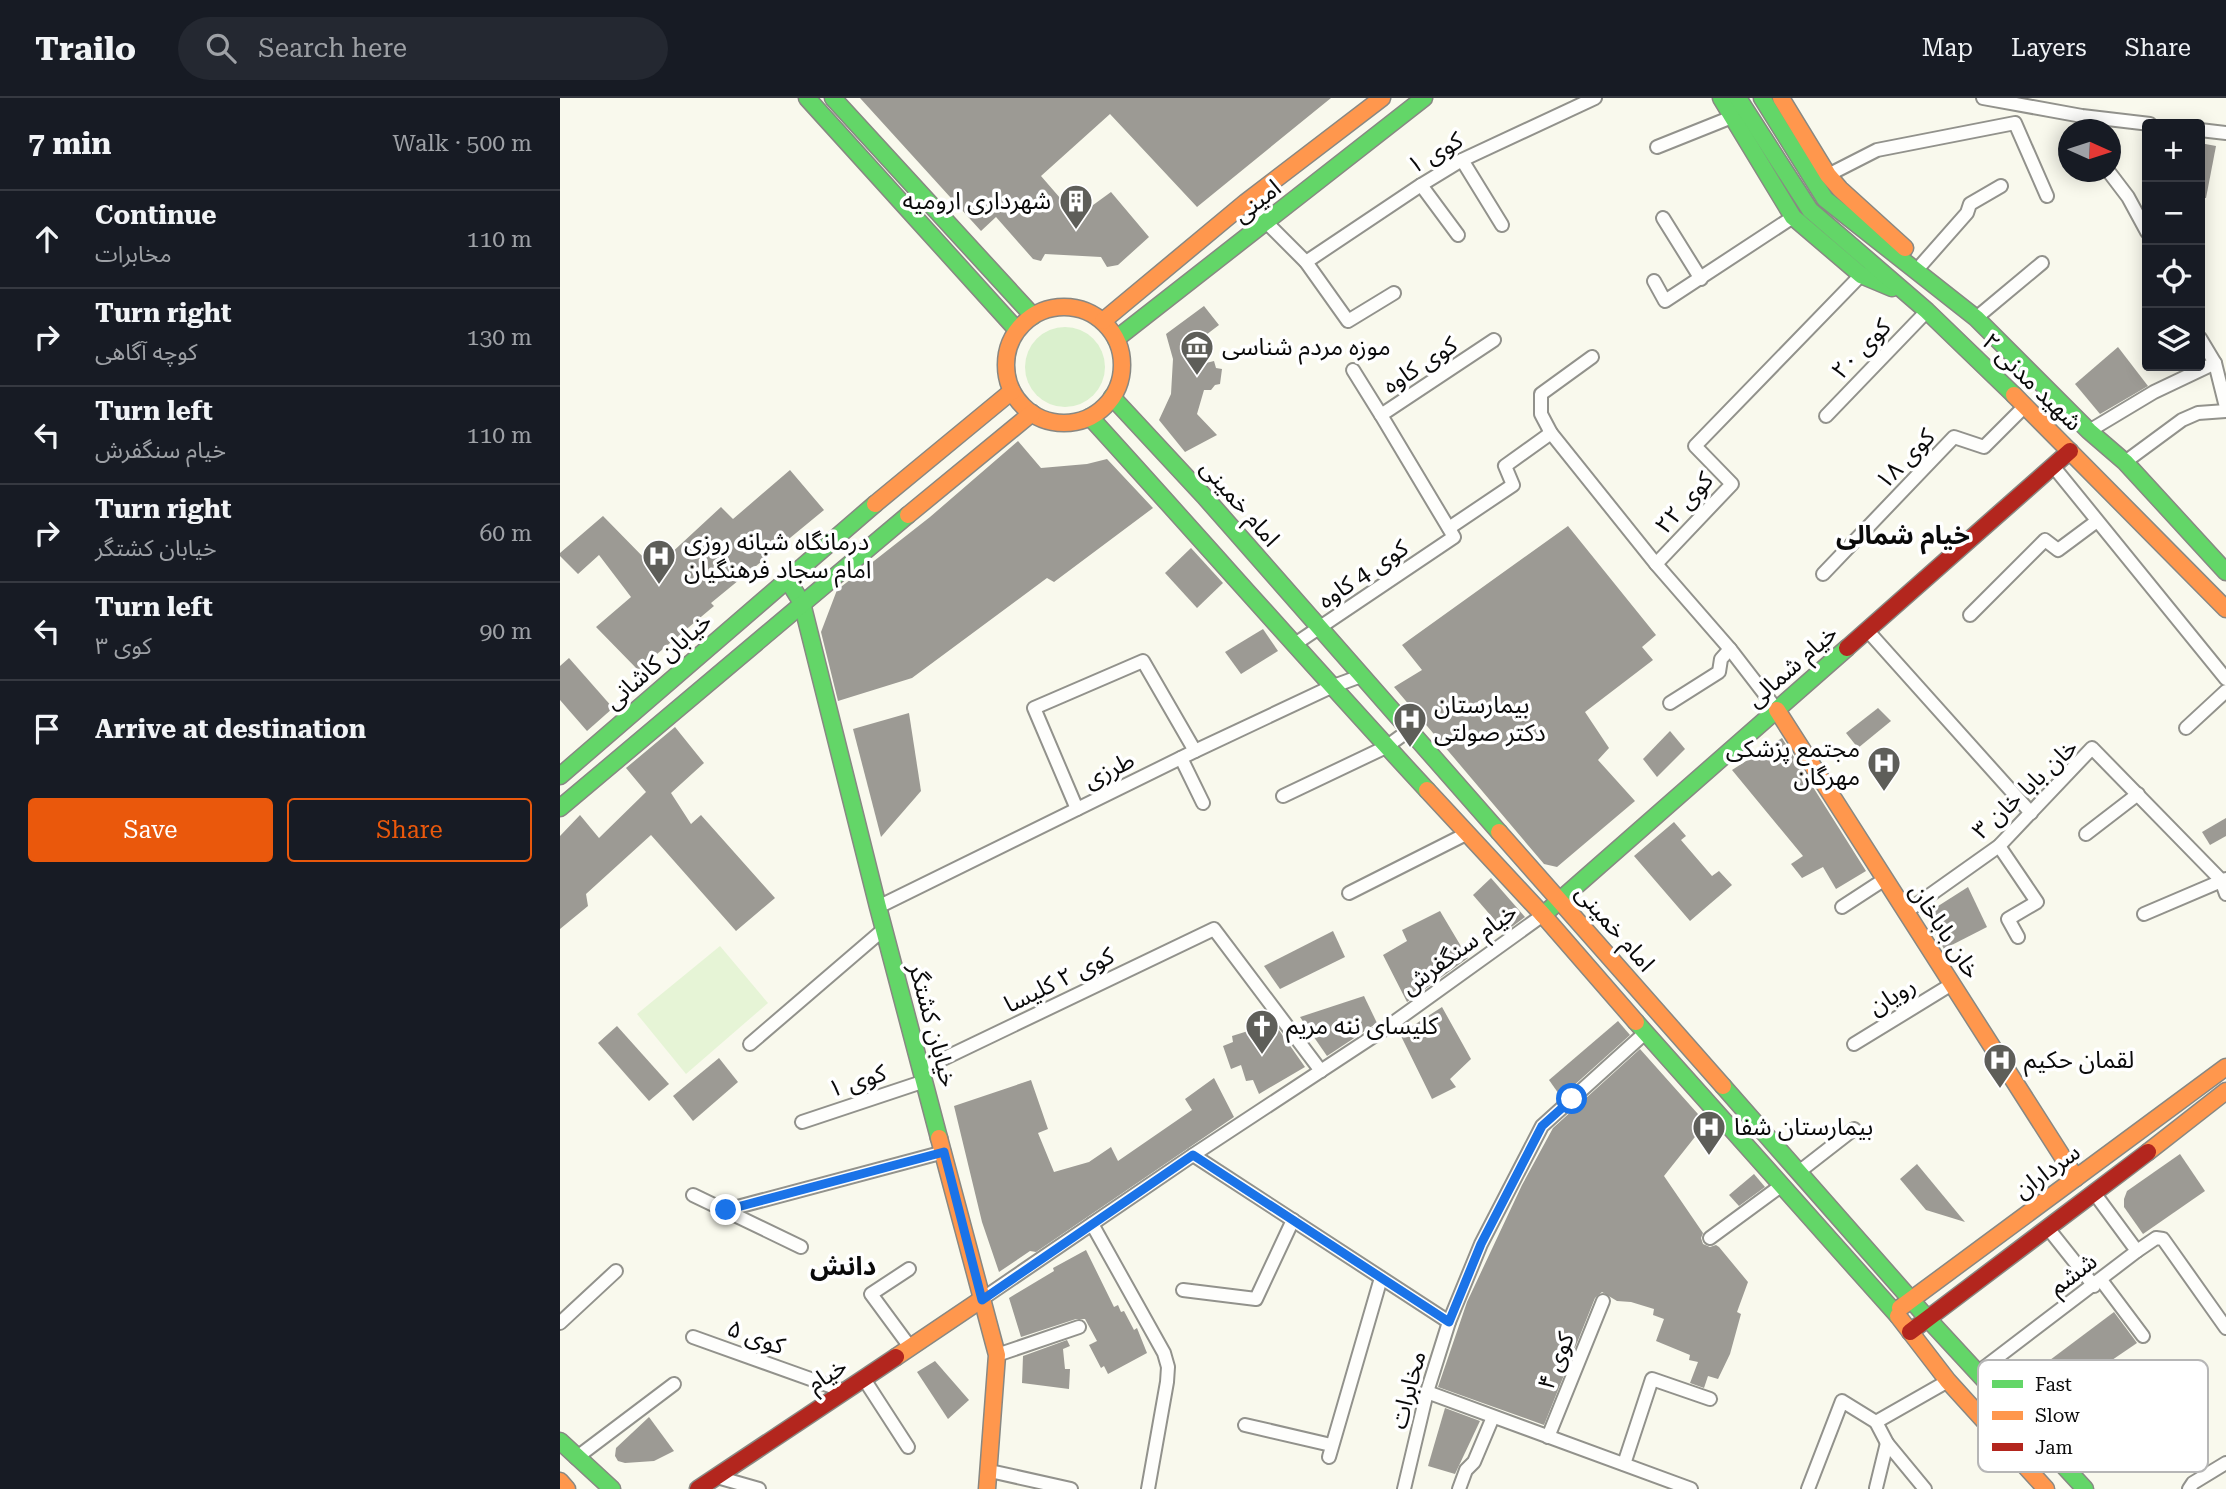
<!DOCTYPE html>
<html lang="en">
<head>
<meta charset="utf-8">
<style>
	body { margin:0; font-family:"Roboto Serif","Noto Sans Arabic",serif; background:#242831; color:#f1f3f6 }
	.controls { position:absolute; right:21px; top:21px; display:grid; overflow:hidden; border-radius:7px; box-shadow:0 4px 18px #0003 }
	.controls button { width:63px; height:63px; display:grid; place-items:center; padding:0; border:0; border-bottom:2px solid #363941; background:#171b24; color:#f1f3f6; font:35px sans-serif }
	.compass { position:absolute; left:1498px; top:21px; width:63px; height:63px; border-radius:50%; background:#171b24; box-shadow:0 4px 18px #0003; rotate:93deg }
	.stop { position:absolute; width:21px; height:21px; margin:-16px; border:5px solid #1a73e8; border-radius:50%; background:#fff }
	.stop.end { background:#1a73e8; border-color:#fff; box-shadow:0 2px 7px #0008 }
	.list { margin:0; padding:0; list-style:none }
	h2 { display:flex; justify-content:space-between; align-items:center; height:91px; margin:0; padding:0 28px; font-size:30px }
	h2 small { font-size:23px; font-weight:400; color:#9ea1a6 }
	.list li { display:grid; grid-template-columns:46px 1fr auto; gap:21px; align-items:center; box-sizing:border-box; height:98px; padding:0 28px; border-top:2px solid #363941 }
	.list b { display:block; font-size:26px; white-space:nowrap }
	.list p { margin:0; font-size:23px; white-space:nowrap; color:#9ea1a6 }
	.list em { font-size:23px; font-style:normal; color:#9ea1a6 }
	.actions { display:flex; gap:14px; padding:21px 28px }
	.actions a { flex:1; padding:16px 0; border:2px solid #ea580c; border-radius:7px; text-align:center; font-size:24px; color:#ea580c }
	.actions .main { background:#ea580c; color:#fff }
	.icon { flex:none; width:38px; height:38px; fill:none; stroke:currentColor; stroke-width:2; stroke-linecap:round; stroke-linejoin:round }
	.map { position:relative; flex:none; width:1666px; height:1391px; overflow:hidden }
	header { display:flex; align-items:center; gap:42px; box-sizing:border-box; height:98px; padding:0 35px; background:#171b24; border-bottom:2px solid #363941 }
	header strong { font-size:33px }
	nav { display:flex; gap:38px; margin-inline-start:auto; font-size:24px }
	.search { width:490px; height:63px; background:#242831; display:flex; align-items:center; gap:18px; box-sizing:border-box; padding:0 24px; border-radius:38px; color:#9ea1a6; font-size:26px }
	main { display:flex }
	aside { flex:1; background:#171b24 }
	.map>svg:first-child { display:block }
	.green { fill:#daf0cd }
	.pitch { fill:#e6f4d6 }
	.building { fill:#9c9a94 }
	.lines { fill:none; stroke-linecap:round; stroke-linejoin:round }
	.street-casing { stroke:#92928c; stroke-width:16 }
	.fast-casing { stroke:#888883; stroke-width:19 }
	.slow-casing { stroke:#888883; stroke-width:19 }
	.jam-casing { stroke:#888883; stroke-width:19 }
	.street { stroke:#fefefc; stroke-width:12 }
	.fast { stroke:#63d668; stroke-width:16 }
	.slow { stroke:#ff974d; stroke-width:16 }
	.jam { stroke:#b3261e; stroke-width:16 }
	.route { stroke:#1a73e8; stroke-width:9 }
	.labels { text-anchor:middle; stroke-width:7; stroke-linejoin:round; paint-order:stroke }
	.street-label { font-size:24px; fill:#0a0a0a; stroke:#fff }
	.poi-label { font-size:24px; fill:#0a0a0a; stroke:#fff; text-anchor:start }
	.neighbourhood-label { font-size:26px; font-weight:bold; fill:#0a0a0a; stroke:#fff }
	.key { fill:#fff; stroke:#b6b6b6; stroke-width:2 }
	.key-label { font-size:19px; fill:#0a0a0a }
</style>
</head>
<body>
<header>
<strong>Trailo</strong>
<div class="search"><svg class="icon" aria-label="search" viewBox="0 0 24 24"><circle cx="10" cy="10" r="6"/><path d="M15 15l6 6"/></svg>Search here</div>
<nav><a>Map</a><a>Layers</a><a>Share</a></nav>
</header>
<main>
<aside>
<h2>7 min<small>Walk · 500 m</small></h2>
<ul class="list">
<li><svg class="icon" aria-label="ahead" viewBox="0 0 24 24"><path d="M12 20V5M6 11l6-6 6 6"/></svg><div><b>Continue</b><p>مخابرات</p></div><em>110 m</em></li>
<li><svg class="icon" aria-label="right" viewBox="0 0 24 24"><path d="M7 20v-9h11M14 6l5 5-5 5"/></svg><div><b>Turn right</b><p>کوچه آگاهی</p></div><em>130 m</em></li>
<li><svg class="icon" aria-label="left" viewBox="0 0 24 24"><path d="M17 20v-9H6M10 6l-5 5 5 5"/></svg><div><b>Turn left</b><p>خیام سنگفرش</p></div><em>110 m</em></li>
<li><svg class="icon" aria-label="right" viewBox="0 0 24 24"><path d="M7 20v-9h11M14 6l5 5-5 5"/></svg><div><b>Turn right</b><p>خیابان کشتگر</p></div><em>60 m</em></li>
<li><svg class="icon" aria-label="left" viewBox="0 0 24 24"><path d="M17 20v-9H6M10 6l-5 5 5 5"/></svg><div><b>Turn left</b><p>کوی ۳</p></div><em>90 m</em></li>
<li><svg class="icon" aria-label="arrive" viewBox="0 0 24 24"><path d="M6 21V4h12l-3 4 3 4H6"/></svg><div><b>Arrive at destination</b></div></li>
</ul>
<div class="actions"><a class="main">Save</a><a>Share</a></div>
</aside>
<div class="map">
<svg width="1666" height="1391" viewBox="0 0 1666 1391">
	<rect width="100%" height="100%" fill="#f9f9ed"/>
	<circle class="green" cx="505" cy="269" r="40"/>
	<polygon class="pitch" points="160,848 208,905 126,976 77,916"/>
	<g class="building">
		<polygon points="300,0 771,0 637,109 550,16 481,78 507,108 519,101 529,110 551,94 589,139 558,167 547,169 541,159 485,156 481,163 473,161 436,119 421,133"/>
		<polygon points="1640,45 1656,48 1646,100 1640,100"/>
		<polygon points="644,208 659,227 642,240 646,265 654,263 656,270 662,271 660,286 655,287 651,292 644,292 637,316 657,337 625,354 599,322 611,296 613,261 606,236"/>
		<polygon points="1558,249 1588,288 1540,316 1515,286"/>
		<polygon points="458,343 481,370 527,366 547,361 593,410 494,484 487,480 352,580 278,603 261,534 277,492 370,419"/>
		<polygon points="230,372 264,412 151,505 154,508 78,572 36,529 71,499 39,457 18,476 0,458 0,455 43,418 91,467 108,458 161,409 173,421"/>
		<polygon points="1008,428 1096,537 1082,549 1093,562 1025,614 1049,650 1038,662 1075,703 997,769 984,766 834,589 862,572 842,547"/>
		<polygon points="631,450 663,485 637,510 605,475"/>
		<polygon points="703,531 718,553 681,576 665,554"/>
		<polygon points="9,560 53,610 27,633 0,602 0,568"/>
		<polygon points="1318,610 1331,623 1298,650 1286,635"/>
		<polygon points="349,615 361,693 321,739 293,631"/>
		<polygon points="115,629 144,665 111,695 131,726 141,717 215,800 176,833 91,737 26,796 28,808 0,831 0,738 20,717 39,740 86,694 66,670"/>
		<polygon points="1110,633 1125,651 1097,679 1083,661"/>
		<polygon points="1222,640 1306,773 1276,791 1263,769 1242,780 1231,766 1243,758 1172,672"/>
		<polygon points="1666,720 1666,738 1650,747 1642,734"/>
		<polygon points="1114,724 1126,738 1121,742 1152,778 1159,773 1172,787 1130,823 1074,758"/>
		<polygon points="931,780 965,819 945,834 913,797"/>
		<polygon points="1408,789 1427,829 1384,851 1371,828 1372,816 1375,810"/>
		<polygon points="880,813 908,860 847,904 823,857 847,843 842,832"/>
		<polygon points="773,833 785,859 720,891 704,868"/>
		<polygon points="804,898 817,925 767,958 740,919"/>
		<polygon points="882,909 911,961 890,981 896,989 872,1001 840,936"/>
		<polygon points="1058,923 1070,937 1001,999 989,982"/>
		<polygon points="714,925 745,969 699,996 693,982 686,983 681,967 671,971 663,948 673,944 672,938"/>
		<polygon points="57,928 109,986 89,1003 38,945"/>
		<polygon points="1080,951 1146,1025 1104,1078 1143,1135 1141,1140 1143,1146 1150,1149 1156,1147 1159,1149 1188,1184 1177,1214 1181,1216 1170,1256 1158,1281 1148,1278 1144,1290 1130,1285 1138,1264 1129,1262 1130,1257 1096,1243 1104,1221 1093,1217 1094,1211 1071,1204 1057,1203 1042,1194 1035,1200 984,1327 878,1289 907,1204 962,1087 993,1030"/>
		<polygon points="159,960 178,984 133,1023 113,998"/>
		<polygon points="654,980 674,1019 476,1154 470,1153 439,1174 422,1124 394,1008 471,982 488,1031 478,1035 494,1074 529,1064 551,1049 558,1063 632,1012 625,1001"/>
		<polygon points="1620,1056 1645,1093 1583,1136 1564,1109 1564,1101 1567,1093"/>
		<polygon points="1357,1066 1405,1124 1366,1112 1340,1081"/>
		<polygon points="1194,1076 1205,1089 1179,1108 1169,1097"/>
		<polygon points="526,1152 554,1209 558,1207 561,1214 564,1213 574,1232 577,1230 587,1255 548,1276 544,1268 541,1270 529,1247 537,1243 525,1221 516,1221 461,1239 449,1200 494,1173 493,1170"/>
		<polygon points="1554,1214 1577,1245 1489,1305 1466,1280"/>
		<polygon points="507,1242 510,1248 503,1251 505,1271 510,1271 509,1291 462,1285 463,1258"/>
		<polygon points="375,1263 409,1302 388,1321 357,1274"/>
		<polygon points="885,1310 920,1323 895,1376 868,1368"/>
		<polygon points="89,1319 114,1353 94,1363 65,1365 58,1363 55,1358 56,1350"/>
	</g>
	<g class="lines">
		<defs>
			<g id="street">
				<polyline points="1423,0 1522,18 1590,26"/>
				<polyline points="1640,32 1666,35"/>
				<polyline points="1097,49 1172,19"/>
				<polyline points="902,62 942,127"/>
				<polyline points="1549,74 1568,99 1587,134"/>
				<polyline points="1268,77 1317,52 1455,25 1487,98"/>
				<polyline points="861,87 898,137"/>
				<polyline points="686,104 746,164 788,223 834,195"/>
				<polyline points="1103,120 1141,181"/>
				<polyline points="746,164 861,87 902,62 1035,0"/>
				<polyline points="1362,166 1407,115 1410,106 1441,88"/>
				<polyline points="1094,183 1105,203 1233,119"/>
				<polyline points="1416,220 1482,165"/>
				<polyline points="1640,240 1655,265 1666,309"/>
				<polyline points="1032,259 981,296 981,316 991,335 1096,466"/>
				<polyline points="793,272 821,317"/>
				<polyline points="1266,318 1367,213"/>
				<polyline points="1529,333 1594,294 1655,265"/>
				<polyline points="1565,364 1622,322 1638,315 1666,313"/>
				<polyline points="1493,368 1666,581"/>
				<polyline points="889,430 953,387 945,368 991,335"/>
				<polyline points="1263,476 1394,339 1424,349 1465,308"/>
				<polyline points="1410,517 1485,442 1498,452 1537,423"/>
				<polyline points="1307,532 1471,715"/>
				<polyline points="735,546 894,439 821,317 934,242"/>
				<polyline points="1110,605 1159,574 1161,561 1170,551"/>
				<polyline points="1217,612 1170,551 1096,466 1172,386 1135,348 1301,177"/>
				<polyline points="1626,630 1666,593"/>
				<polyline points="621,660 643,705"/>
				<polyline points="723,698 826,649 848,633"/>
				<polyline points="517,711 474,610 583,563 635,653"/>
				<polyline points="1526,736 1578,696"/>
				<polyline points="1439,748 1477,804 1448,821 1458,839"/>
				<polyline points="789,795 908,735"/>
				<polyline points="318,809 635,653 771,589 801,578"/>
				<polyline points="1282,809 1325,781"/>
				<polyline points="1346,814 1439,748 1532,650 1661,782 1666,796"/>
				<polyline points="1584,816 1666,781"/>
				<polyline points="190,946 324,831"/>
				<polyline points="1294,946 1392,886"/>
				<polyline points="362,971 654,831 761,973"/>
				<polyline points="242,1024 365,983"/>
				<polyline points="633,1057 889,1224"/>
				<polyline points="1240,1073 1294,1031"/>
				<polyline points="133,1097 241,1149"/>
				<polyline points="166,1112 384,1054"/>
				<polyline points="532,1126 604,1255 608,1269 607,1284 588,1391"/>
				<polyline points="1487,1129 1534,1188"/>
				<polyline points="1150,1140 1222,1087"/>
				<polyline points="1577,1153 1596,1140 1603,1141 1666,1230"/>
				<polyline points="349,1171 311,1196 350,1249"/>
				<polyline points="1541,1182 1583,1238"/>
				<polyline points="623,1192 696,1201 733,1122"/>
				<polyline points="422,1201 633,1057 826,930 983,817"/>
				<polyline points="0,1225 56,1173"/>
				<polyline points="133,1239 284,1293"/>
				<polyline points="437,1257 519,1229"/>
				<polyline points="1417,1275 1577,1153 1535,1096"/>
				<polyline points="304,1281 348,1349"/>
				<polyline points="867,1294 1131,1391"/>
				<polyline points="1316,1324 1327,1345 1365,1391"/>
				<polyline points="685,1327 771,1347"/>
				<polyline points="988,1339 1043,1203"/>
				<polyline points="769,1359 821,1180"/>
				<polyline points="16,1360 114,1286"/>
				<polyline points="1064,1366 1092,1281 1150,1301"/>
				<polyline points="430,1373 511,1391"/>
				<polyline points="157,1379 199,1391"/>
				<polyline points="1316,1390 1327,1345"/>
				<polyline points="844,1391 867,1294 889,1224 921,1146 982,1028 1085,935"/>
				<polyline points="899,1391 906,1372 914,1364 933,1319"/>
				<polyline points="1248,1391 1282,1303 1316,1324 1388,1283"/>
				<polyline points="1629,1391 1633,1385 1666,1365"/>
			</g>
			<g id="fast">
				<polyline points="247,0 457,232"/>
				<polyline points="273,0 473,218"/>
				<polyline points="1161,0 1233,119 1301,177 1332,190"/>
				<polyline points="1178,0 1250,112 1367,213 1454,297"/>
				<polyline points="1202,0 1265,101 1416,220 1529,333 1565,364 1666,474"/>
				<polyline points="556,241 864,0"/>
				<polyline points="552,299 644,398 939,734"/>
				<path d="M530 319C643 443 753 569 867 692"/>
				<polyline points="227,481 242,505 318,809 379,1040"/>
				<polyline points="0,678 315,406"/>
				<polyline points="0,710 348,417"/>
				<polyline points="983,817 1287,550"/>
				<polyline points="1076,924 1338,1218"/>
				<polyline points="1163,988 1368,1221 1525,1391"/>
				<polyline points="0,1343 52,1391"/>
			</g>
			<g id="slow">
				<polyline points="1221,0 1268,77 1280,91 1345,150"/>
				<circle cx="504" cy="267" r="58"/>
				<polyline points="543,223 686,104 822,0"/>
				<polyline points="1454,297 1666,511"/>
				<polyline points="315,406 452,293"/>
				<polyline points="348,417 472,315"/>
				<polyline points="1217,612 1516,1080"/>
				<polyline points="867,692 983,817 1076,924"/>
				<polyline points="939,734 1163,988"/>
				<polyline points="379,1040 437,1257 427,1391"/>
				<polyline points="1588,1054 1666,993"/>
				<polyline points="1340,1210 1666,969"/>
				<polyline points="1338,1218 1388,1283 1486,1391"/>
				<polyline points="336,1259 422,1201"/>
				<polyline points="0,1383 7,1391"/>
			</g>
			<g id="jam">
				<polyline points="1287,550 1510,353"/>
				<polyline points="1350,1234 1588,1054"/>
				<polyline points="138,1391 336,1259"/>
			</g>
		</defs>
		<use href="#street" class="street-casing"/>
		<use href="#fast" class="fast-casing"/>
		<use href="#slow" class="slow-casing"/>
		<use href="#jam" class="jam-casing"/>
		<use href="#street" class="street"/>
		<use href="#fast" class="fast"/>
		<use href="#slow" class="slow"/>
		<use href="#jam" class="jam"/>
	</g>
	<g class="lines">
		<polyline class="route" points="166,1112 384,1054 422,1202 633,1057 889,1224 921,1146 982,1028 1012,1001"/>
	</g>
	<defs>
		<symbol id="building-pin" viewBox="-11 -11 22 30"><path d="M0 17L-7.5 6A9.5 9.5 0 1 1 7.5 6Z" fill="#5e5e59" stroke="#fff"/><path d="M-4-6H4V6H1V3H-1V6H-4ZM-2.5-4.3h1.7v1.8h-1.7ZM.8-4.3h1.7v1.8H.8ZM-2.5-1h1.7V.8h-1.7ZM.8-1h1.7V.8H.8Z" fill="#fff"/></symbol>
		<symbol id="museum-pin" viewBox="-11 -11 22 30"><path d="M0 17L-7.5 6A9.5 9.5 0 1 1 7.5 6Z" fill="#5e5e59" stroke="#fff"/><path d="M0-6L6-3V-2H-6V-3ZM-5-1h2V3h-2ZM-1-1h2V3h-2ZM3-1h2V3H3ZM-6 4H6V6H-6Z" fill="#fff"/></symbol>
		<symbol id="hospital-pin" viewBox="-11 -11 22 30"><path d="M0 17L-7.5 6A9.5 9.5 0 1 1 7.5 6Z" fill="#5e5e59" stroke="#fff"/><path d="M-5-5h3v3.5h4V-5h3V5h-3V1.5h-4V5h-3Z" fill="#fff"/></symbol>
		<symbol id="church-pin" viewBox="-11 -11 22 30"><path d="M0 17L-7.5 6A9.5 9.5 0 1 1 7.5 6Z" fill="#5e5e59" stroke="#fff"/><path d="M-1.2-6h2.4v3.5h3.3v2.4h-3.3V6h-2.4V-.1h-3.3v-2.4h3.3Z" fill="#fff"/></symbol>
	</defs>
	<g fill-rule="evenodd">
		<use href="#building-pin" x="497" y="84" width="38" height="52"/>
		<use href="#museum-pin" x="618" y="230" width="38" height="52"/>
		<use href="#hospital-pin" x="80" y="439" width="38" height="52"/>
		<use href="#hospital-pin" x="831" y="602" width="38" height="52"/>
		<use href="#hospital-pin" x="1305" y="646" width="38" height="52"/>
		<use href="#church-pin" x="683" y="909" width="38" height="52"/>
		<use href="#hospital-pin" x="1421" y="943" width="38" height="52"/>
		<use href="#hospital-pin" x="1130" y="1010" width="38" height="52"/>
	</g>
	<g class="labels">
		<g class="street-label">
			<text transform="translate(875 55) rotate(-30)" y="8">کوی ۱</text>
			<text transform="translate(697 103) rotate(-38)" y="8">امینی</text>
			<text transform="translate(1301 251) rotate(-46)" y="8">کوی ۲۰</text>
			<text transform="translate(860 267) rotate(-33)" y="8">کوی کاوه</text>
			<text transform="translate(1472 284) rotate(44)" y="8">شهید مدنی ۲</text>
			<text transform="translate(1345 361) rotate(-46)" y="8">کوی ۱۸</text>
			<text transform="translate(680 405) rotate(49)" y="8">امام خمینی</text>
			<text transform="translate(1124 405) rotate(-48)" y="8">کوی ۲۲</text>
			<text transform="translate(803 476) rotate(-34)" y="8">کوی 4 کاوه</text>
			<text transform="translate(98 563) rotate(-41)" y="8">خیابان کاشانی</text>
			<text transform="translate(1232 568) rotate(-41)" y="8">خیام شمالی</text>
			<text transform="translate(549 672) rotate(-26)" y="8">طرزی</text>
			<text transform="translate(1465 691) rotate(-43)" y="8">خان بابا خان ۳</text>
			<text transform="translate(1055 830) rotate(49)" y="8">امام خمینی</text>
			<text transform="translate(1385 833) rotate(57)" y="8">خان باباخان</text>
			<text transform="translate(899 851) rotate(-36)" y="8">خیام سنگفرش</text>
			<text transform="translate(499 882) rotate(-26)" y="8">کوی ۲ کلیسا</text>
			<text transform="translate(1332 898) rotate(-31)" y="8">رویان</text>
			<text transform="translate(373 927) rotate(75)" y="8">خیابان کشتگر</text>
			<text transform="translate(297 983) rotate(-18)" y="8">کوی ۱</text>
			<text transform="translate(1487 1073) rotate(-36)" y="8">سرداران</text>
			<text transform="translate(1513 1176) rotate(-37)" y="8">ششم</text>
			<text transform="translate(196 1239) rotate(20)" y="8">کوی ۵</text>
			<text transform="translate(996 1263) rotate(-68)" y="8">کوی ۴</text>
			<text transform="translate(267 1277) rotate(-33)" y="8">خیام</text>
			<text transform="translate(848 1292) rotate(-75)" y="8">مخابرات</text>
		</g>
		<g class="poi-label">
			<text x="491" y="111" text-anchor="end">شهرداری ارومیه</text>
			<text x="662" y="257">موزه مردم شناسی</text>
			<text x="124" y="452">درمانگاه شبانه روزی<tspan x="124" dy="28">امام سجاد فرهنگیان</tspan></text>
			<text x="874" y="615">بیمارستان<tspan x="874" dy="28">دکتر صولتی</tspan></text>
			<text x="1300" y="659" text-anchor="end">مجتمع پزشکی<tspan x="1300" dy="28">مهرگان</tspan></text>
			<text x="726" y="936">کلیسای ننه مریم</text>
			<text x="1464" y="970">لقمان حکیم</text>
			<text x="1174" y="1037">بیمارستان شفا</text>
		</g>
		<g class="neighbourhood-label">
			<text x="1343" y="446">خیام شمالی</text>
			<text x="283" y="1177">دانش</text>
		</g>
	</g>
	<rect x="1418" y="1262" width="230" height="112" rx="10" class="key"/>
	<rect x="1432" y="1282" width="31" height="8" fill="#63d668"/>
	<rect x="1432" y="1313" width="31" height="9" fill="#ff974d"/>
	<rect x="1432" y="1345" width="31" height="8" fill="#b3261e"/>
	<g class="key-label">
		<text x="1475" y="1293">Fast</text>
		<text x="1475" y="1324">Slow</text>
		<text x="1475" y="1356">Jam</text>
	</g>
</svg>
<div class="controls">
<button>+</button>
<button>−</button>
<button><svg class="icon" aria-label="locate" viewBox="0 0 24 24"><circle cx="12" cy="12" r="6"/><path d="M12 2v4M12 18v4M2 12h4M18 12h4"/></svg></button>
<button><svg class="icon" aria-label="layers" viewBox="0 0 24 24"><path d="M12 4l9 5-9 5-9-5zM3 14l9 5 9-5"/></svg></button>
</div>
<svg class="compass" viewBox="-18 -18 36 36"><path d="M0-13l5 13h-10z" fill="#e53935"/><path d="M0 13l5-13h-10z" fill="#9ea1a6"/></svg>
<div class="stop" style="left:1012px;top:1001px"></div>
<div class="stop end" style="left:166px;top:1112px"></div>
</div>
</main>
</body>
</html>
